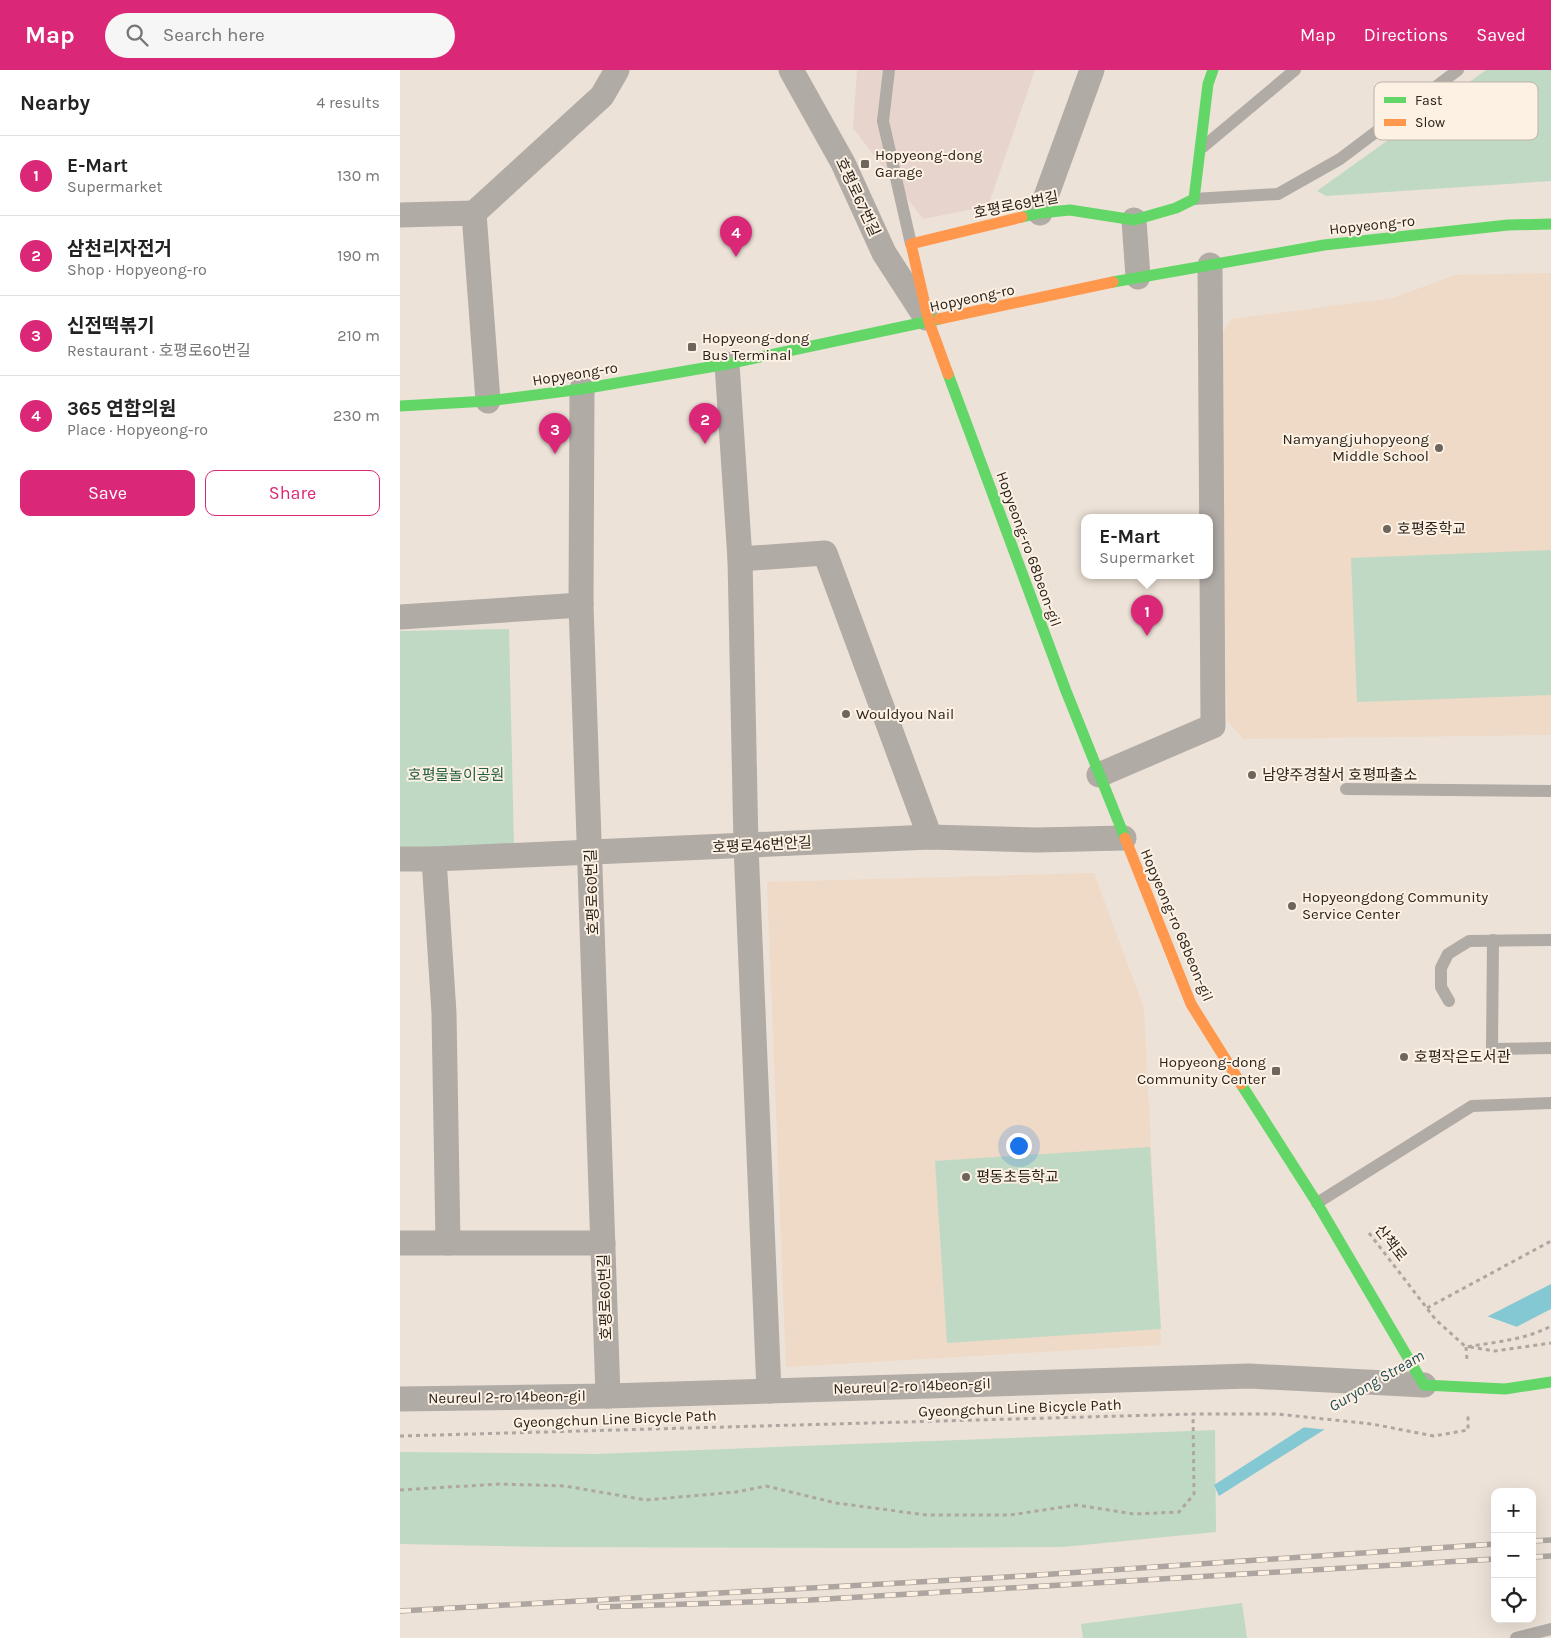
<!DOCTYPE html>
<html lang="en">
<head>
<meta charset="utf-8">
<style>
	body { margin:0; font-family:Karla,"Noto Sans KR",sans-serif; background:#f6f6f6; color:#222 }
	.controls { position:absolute; right:15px; bottom:15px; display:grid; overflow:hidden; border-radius:10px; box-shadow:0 5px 20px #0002 }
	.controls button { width:45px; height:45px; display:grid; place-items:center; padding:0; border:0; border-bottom:1px solid #e0e0e0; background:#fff; color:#222; font:25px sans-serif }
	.you { position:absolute; left:618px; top:1075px; width:18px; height:18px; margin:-12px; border:4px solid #fff; border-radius:50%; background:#1a73e8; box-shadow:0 0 0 8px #1a73e833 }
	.badge { display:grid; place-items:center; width:32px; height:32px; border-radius:50%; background:#db2777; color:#fff; font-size:16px; font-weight:700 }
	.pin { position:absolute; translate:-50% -41px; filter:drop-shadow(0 1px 2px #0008) }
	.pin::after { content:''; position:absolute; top:26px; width:18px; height:15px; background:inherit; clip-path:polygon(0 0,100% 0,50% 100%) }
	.popup { position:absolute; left:681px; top:444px; width:132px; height:65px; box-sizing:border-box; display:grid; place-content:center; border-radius:10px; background:#fff; filter:drop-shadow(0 1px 4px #0005); font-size:16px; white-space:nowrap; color:#767676 }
	.popup b { font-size:19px; color:#222 }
	.popup::after { content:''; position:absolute; left:50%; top:100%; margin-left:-10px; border:10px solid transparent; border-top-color:#fff }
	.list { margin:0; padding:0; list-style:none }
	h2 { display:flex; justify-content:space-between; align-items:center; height:65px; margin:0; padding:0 20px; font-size:21px }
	h2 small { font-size:16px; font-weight:400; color:#767676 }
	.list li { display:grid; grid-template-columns:32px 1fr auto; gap:15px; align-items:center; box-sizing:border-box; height:80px; padding:0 20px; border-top:1px solid #e0e0e0 }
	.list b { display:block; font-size:19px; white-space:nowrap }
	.list p { margin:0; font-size:16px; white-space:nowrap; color:#767676 }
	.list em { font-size:16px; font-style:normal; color:#767676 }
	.actions { display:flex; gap:10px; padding:15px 20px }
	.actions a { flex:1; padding:11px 0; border:1px solid #db2777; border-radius:10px; text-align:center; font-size:18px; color:#db2777 }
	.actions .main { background:#db2777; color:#fff }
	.icon { flex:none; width:28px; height:28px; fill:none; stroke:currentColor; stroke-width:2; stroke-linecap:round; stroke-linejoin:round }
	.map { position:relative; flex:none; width:1151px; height:1568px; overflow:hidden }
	header { display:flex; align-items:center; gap:30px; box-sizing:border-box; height:70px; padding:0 25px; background:#db2777; color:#fff }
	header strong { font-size:24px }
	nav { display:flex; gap:28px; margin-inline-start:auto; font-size:18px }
	.search { width:350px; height:45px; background:#f6f6f6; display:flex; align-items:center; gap:12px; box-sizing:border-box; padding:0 18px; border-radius:28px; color:#767676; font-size:19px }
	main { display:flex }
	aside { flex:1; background:#fff }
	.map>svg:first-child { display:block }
	.built { fill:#eedac7 }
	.industrial { fill:#e7d4cd }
	.green { fill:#c0d9c4 }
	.water { fill:#84c8d4 }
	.pier { fill:#ede2d7 }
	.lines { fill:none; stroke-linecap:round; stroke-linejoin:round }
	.path { stroke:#aea7a1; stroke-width:3; stroke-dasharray:4 4; stroke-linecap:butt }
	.lane { stroke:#b1aba6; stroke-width:12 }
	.street { stroke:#b1aba6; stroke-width:25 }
	.fast { stroke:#63d668; stroke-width:11 }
	.slow { stroke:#ff974d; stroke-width:11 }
	.rail-casing { stroke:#ada6a0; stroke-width:5.5 }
	.rail { stroke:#fdf1e4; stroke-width:4; stroke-dasharray:11; stroke-linecap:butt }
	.poi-dot { fill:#6e665d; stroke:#fdf1e4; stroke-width:2 }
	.labels { text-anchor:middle; stroke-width:4; stroke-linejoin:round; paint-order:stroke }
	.poi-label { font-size:15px; fill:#2a231b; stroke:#fdf1e4; text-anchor:start }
	.street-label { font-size:15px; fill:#2a231b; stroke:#fdf1e4 }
	.park-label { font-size:15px; fill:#236045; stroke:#fdf1e4 }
	.water-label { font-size:16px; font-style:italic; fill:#1f4c56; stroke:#fdf1e4 }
	.key { fill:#fdf1e4; stroke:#beb3a8; stroke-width:1 }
	.key-label { font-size:14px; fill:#2a231b }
</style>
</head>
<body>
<header>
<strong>Map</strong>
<div class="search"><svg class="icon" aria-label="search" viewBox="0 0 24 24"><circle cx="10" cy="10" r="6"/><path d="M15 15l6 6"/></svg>Search here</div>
<nav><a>Map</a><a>Directions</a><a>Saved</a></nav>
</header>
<main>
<aside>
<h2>Nearby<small>4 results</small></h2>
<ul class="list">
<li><span class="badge">1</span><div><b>E-Mart</b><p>Supermarket</p></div><em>130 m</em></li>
<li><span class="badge">2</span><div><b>삼천리자전거</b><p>Shop · Hopyeong-ro</p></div><em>190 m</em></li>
<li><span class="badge">3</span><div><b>신전떡볶기</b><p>Restaurant · 호평로60번길</p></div><em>210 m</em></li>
<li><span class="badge">4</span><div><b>365 연합의원</b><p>Place · Hopyeong-ro</p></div><em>230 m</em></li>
</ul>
<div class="actions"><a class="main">Save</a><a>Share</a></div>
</aside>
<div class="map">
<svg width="1151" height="1568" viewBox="0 0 1151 1568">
	<rect width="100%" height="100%" fill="#ede2d7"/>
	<g class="built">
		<polygon points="1151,203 1151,665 843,669 827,650 819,268 832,249 993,228 1055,205"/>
		<polygon points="694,803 744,938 761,1275 386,1297 367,812"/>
	</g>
	<polygon class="industrial" points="457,0 635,0 588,136 523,149 453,58"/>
	<g class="green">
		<polygon points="1086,0 1151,0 1151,111 926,126 917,121"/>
		<polygon points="1151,480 1151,625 957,632 951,488"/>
		<polygon points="109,559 114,777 0,778 0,561"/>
		<polygon points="750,1077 761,1259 547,1273 535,1091"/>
		<polygon points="815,1360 816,1462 663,1477 484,1478 149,1477 0,1474 0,1382 196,1384"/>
		<polygon points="842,1533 847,1568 683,1568 681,1554"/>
	</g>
	<polygon class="water" points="1151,1214 1151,1239 946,1346 819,1426 814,1415 937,1336 1061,1260"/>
	<polygon class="pier" points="1084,1245 1120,1258 947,1348 929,1360 900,1357 1059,1258"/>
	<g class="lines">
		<g class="path">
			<path d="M969 1163 1036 1250 1066 1277C1095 1272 1125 1270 1151 1256"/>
			<polyline points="1027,1238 1151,1171"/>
			<polyline points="1066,1277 1067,1290"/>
			<polyline points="1070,1277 1095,1281 1151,1273"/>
			<polyline points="0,1366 793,1344 877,1344 972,1354 1034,1366 1068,1360 1068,1344"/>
			<polyline points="0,1420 99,1414 165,1416 246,1430 336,1422 366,1416 436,1433 526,1445 610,1445 677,1435 734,1444 779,1442 794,1424 793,1344"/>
		</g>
		<g class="lane">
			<polyline points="489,0 483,51 511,174"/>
			<polyline points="803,77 895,0"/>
			<polyline points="794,129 878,124 940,89 1058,0"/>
			<polyline points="946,719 1151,721"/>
			<polyline points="1093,870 1092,979 1151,978"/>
			<polyline points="1049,931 1041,917 1041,898 1048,884 1069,871 1151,870"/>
			<polyline points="917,1133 1072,1036 1151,1033"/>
			<polyline points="1116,1568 1151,1559"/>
		</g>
		<g class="street">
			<polyline points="391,0 443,93 484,183 526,248"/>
			<polyline points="74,143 202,26 217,0"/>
			<polyline points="640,143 692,0"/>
			<polyline points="0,145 74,143 88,331"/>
			<polyline points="734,150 738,207"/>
			<polyline points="327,294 340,489 346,776 369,1321"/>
			<polyline points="182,319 181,535 208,1326"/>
			<polyline points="340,489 425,483 530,767"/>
			<polyline points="0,547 181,535"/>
			<polyline points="699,705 813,656 810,195"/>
			<polyline points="0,789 34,789 530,767 638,770 724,768"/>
			<polyline points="34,789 44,943 48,1173"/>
			<polyline points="0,1173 203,1173"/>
			<polyline points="0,1329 208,1326 849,1306 1024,1315"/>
		</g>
		<g class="fast">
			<polyline points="622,147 640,143 670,140 734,150 776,138 794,129 808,14 813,0"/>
			<polyline points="713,212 924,175 1108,155 1151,154"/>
			<polyline points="548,304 666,621 725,768"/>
			<polyline points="0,336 88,331 182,319 327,294 539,249"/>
			<polyline points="841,1014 917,1133 1024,1315 1105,1319 1151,1312"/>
		</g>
		<g class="slow">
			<polyline points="539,249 713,212"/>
			<polyline points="548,304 529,252 511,174 622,147"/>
			<polyline points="725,768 791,934 841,1014"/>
		</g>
		<defs>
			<g id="rail">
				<polyline points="1132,1471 1151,1470"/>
				<polyline points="1132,1487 1151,1486"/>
				<polyline points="199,1537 410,1530 1095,1489"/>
				<polyline points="0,1541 607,1507 1095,1474"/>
			</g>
		</defs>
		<use href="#rail" class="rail-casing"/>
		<use href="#rail" class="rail"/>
	</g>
	<g class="poi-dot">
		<rect x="460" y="89" width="10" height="10" rx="2.5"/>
		<rect x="287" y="272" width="10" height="10" rx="2.5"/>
		<circle cx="1039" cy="378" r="5"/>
		<circle cx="987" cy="459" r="5"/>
		<circle cx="446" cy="644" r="5"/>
		<circle cx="852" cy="705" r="5"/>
		<circle cx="892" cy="836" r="5"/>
		<circle cx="1004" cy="987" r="5"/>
		<rect x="871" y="996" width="10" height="10" rx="2.5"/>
		<circle cx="566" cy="1107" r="5"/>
	</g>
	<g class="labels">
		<g class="poi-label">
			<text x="475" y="90">Hopyeong-dong<tspan x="475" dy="17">Garage</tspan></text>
			<text x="302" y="273">Hopyeong-dong<tspan x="302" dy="17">Bus Terminal</tspan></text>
			<text x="1029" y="374" text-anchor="end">Namyangjuhopyeong<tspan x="1029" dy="17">Middle School</tspan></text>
			<text x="997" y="464">호평중학교</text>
			<text x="456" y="649">Wouldyou Nail</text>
			<text x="862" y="710">남양주경찰서 호평파출소</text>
			<text x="902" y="832">Hopyeongdong Community<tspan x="902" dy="17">Service Center</tspan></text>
			<text x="1014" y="992">호평작은도서관</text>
			<text x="866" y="997" text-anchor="end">Hopyeong-dong<tspan x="866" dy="17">Community Center</tspan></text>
			<text x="576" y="1112">평동초등학교</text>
		</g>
		<g class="street-label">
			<text transform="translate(458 127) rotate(65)" y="5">호평로67번길</text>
			<text transform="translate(616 135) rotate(-11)" y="5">호평로69번길</text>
			<text transform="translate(972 155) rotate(-6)" y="5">Hopyeong-ro</text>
			<text transform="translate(572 228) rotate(-12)" y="5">Hopyeong-ro</text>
			<text transform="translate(175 304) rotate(-9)" y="5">Hopyeong-ro</text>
			<text transform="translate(629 479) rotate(70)" y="5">Hopyeong-ro 68beon-gil</text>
			<text transform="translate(362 775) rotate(-3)" y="5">호평로46번안길</text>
			<text transform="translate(192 822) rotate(-92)" y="5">호평로60번길</text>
			<text transform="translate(777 855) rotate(67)" y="5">Hopyeong-ro 68beon-gil</text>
			<text transform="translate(991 1173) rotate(52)" y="5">산책로</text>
			<text transform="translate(205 1227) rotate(-92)" y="5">호평로60번길</text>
			<text transform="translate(512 1316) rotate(-2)" y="5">Neureul 2-ro 14beon-gil</text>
			<text transform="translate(107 1327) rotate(-1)" y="5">Neureul 2-ro 14beon-gil</text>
			<text transform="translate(620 1338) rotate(-2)" y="5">Gyeongchun Line Bicycle Path</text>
			<text transform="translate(215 1349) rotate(-2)" y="5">Gyeongchun Line Bicycle Path</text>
		</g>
		<g class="park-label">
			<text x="56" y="710">호평물놀이공원</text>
		</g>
		<g class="water-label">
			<text transform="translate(976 1310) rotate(-30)" y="6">Guryong Stream</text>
		</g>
	</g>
	<rect x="974" y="12" width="164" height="58" rx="8" class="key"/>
	<rect x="984" y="27" width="22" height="6" fill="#63d668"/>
	<rect x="984" y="49" width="22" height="7" fill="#ff974d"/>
	<g class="key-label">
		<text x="1015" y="35">Fast</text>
		<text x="1015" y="57">Slow</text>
	</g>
</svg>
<div class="controls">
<button>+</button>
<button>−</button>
<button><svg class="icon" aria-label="locate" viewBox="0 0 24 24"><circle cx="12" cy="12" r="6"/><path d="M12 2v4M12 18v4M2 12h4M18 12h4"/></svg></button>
</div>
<div class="you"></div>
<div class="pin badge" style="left:747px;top:566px">1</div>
<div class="popup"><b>E-Mart</b>Supermarket</div>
<div class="pin badge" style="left:305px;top:374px">2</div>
<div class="pin badge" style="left:155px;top:384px">3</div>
<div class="pin badge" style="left:336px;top:187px">4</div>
</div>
</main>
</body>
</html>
